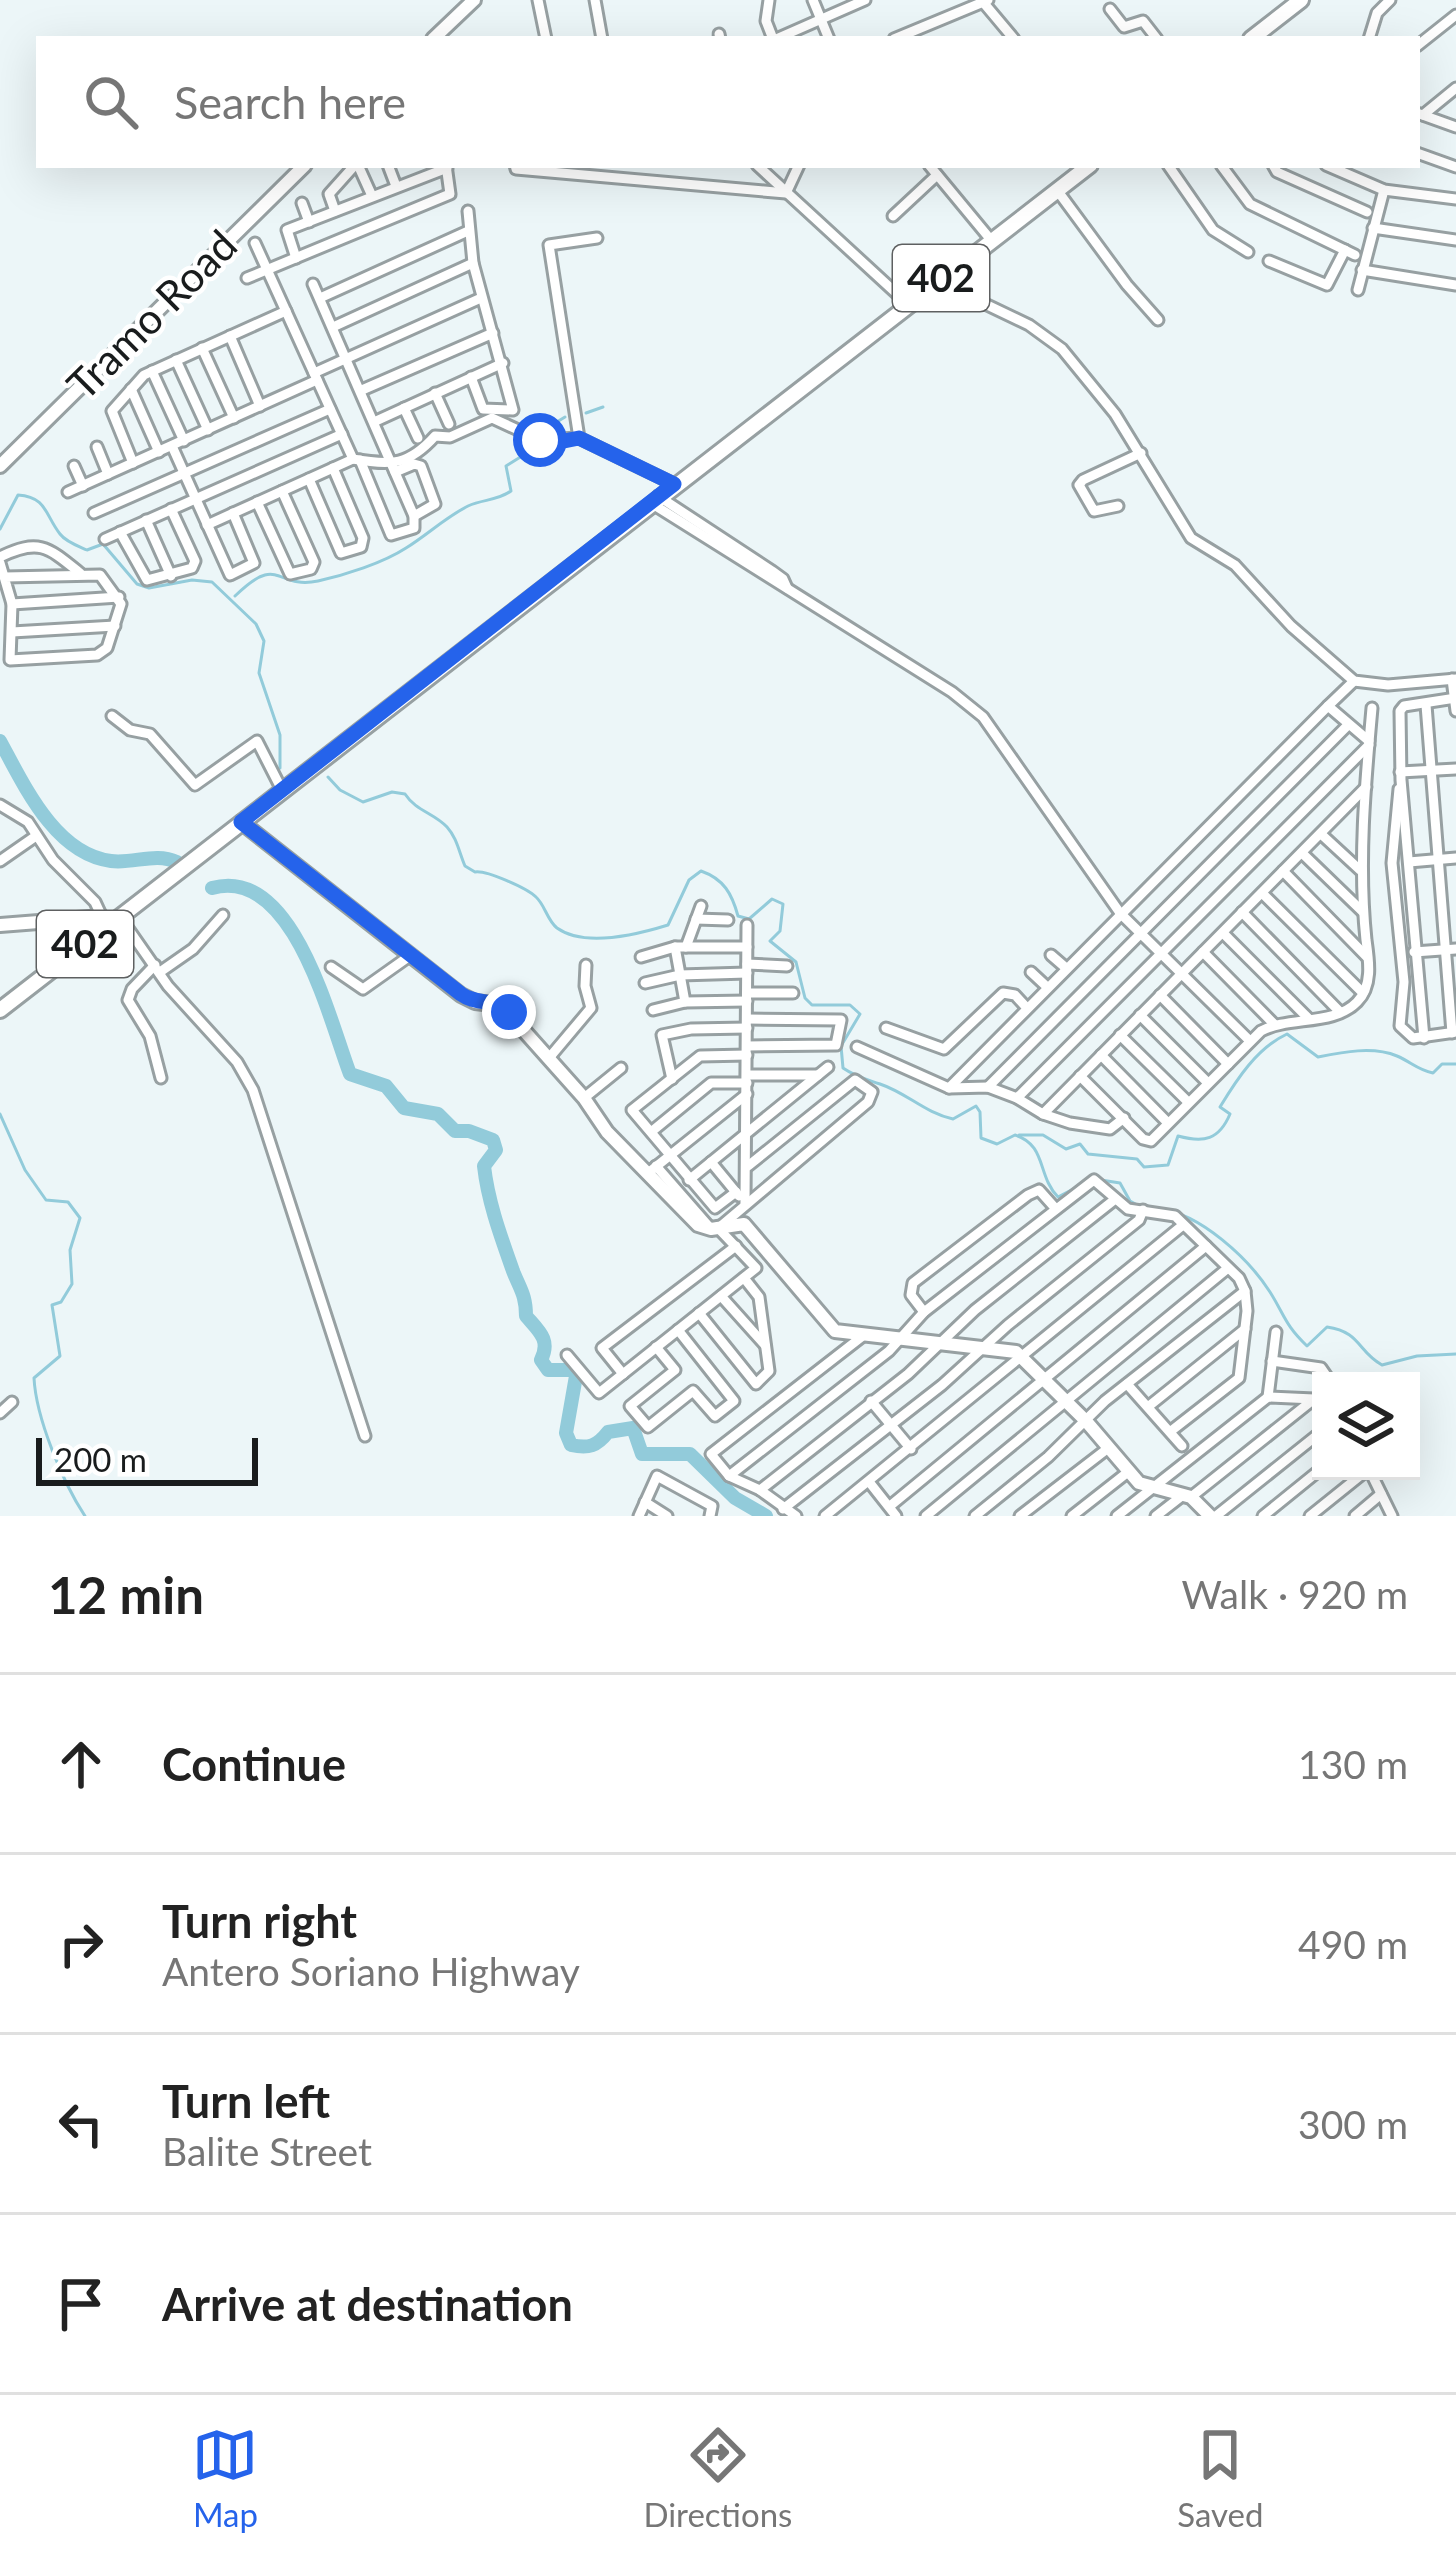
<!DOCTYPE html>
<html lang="en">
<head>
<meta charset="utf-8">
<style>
	body { margin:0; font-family:Lato,sans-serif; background:#f2f2f2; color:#222 }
	.controls { position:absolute; right:36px; bottom:36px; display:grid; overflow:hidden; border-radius:0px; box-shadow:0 12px 48px #0002 }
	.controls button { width:108px; height:108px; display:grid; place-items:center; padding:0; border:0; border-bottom:3px solid #e0e0e0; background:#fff; color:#222; font:60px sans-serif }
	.scale { position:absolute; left:36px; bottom:30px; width:222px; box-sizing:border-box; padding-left:12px; border:6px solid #191c1d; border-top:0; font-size:33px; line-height:42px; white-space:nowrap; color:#191c1d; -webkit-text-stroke:9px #fff; paint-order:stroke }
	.stop { position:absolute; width:36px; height:36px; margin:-27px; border:9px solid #2563eb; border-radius:50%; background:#fff }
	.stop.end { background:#2563eb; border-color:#fff; box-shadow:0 3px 12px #0008 }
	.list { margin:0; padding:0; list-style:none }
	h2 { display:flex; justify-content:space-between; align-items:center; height:156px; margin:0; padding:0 48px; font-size:51px }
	h2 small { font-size:39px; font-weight:400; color:#767676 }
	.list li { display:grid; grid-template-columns:78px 1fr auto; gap:36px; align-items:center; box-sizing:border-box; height:180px; padding:0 48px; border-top:3px solid #e0e0e0 }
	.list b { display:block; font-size:45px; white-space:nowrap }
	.list p { margin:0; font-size:39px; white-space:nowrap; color:#767676 }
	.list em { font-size:39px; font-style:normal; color:#767676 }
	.icon { flex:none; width:66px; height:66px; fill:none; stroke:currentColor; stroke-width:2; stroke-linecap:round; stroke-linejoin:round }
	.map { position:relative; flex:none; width:1456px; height:1516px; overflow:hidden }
	.search { position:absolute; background:#fff; box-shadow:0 12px 48px #0002; left:36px; right:36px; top:36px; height:132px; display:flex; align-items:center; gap:30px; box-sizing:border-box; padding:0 42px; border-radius:0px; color:#767676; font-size:45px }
	.sheet { height:876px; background:#fff }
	nav { display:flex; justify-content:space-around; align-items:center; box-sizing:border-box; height:168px; border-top:3px solid #e0e0e0; background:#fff; font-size:33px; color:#767676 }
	nav a { display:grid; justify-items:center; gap:6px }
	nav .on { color:#2563eb }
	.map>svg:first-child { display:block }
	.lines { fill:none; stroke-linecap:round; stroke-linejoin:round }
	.stream { stroke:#92cbda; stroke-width:3 }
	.river { stroke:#92cbda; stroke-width:14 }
	.street-casing { stroke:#97a0a2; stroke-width:15 }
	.secondary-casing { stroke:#97a0a2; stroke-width:18 }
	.primary-casing { stroke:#97a0a2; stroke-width:20 }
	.street { stroke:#fff; stroke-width:9 }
	.secondary { stroke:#fff; stroke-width:12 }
	.primary { stroke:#fff; stroke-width:14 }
	.route { stroke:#2563eb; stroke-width:15 }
	.labels { text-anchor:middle; stroke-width:9; stroke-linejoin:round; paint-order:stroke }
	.shield { fill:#fff; stroke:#5e6061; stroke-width:3 }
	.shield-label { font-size:39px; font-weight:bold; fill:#191c1d }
	.street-label { font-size:42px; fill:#191c1d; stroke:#fff }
</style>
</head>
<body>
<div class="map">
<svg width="1456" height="1516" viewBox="0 0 1456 1516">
	<rect width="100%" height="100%" fill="#ecf6f8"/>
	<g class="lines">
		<g class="stream">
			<polyline points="586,413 603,407"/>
			<polyline points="542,431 565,417"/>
			<path d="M0 529 18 495C47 497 45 515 60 534 66 542 78 546 87 550L103 544 137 584 149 588 192 580 212 582 256 624 264 641 259 673 280 735V768"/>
			<path d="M235 596C280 552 275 590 318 581 345 575 383 563 406 548 427 535 446 517 468 506 483 499 497 501 511 491L506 466 530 451"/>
			<path d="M328 777 340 790 363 802 392 792 405 794C416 811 434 813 447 827 457 838 459 852 465 866L475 872C486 870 527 888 536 897 545 905 547 920 557 928 585 948 639 934 668 925L689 880 701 871C724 879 732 894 738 916L749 919 772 899 783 904 780 931 770 941 796 962 805 998 812 1005H850L860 1014 841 1046 843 1068C856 1077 866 1079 880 1084 907 1093 925 1113 953 1119L976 1106 980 1112 981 1138 997 1144 1015 1135C1047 1145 1037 1176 1058 1197L1077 1187"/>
			<path d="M0 1114 25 1170 46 1200 68 1202 80 1218 70 1250 72 1284 61 1302 52 1305 60 1356 34 1378C36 1418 63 1483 85 1516"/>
			<path d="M1019 1135H1043L1066 1149 1080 1144 1088 1154 1137 1159 1144 1167 1168 1165 1178 1136C1204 1143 1219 1140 1230 1114L1220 1107C1237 1079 1257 1048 1287 1034L1318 1057C1343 1052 1373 1046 1397 1056 1411 1062 1418 1070 1433 1073L1442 1064H1456"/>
			<polyline points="1101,1180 1120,1183 1130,1201 1139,1206"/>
			<path d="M1159 1209C1200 1213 1249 1259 1270 1292 1285 1316 1285 1325 1307 1346L1327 1327C1361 1332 1357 1351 1382 1365L1417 1356 1456 1354"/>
		</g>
		<g class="river">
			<path d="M0 741C24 785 55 854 111 861 134 864 155 852 177 862"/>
			<path d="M212 888C293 865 329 1019 350 1074L386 1086 404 1108 438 1114 455 1131H469L493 1140 496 1150 484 1166C488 1202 501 1237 513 1271 520 1289 526 1295 526 1316 539 1331 551 1340 541 1360L548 1370H574L576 1376 566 1433 571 1445C589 1449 597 1446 608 1432L633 1428 642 1454H690L735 1498 766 1516"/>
		</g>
		<defs>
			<g id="street">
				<polyline points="538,0 546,39"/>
				<polyline points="595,0 602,39"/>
				<polyline points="769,0 766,21 773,39"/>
				<polyline points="813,0 829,39"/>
				<polyline points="983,2 1014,39"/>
				<polyline points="1110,9 1124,27 1143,21 1157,39"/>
				<polyline points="719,34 720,39"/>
				<polyline points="776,39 865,0"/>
				<polyline points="894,39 988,0"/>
				<polyline points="1369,39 1377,13 1390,0"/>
				<polyline points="1417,46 1456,15"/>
				<polyline points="1417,113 1456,127"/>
				<polyline points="1423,115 1456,88"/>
				<polyline points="1417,153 1456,167"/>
				<polyline points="358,165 372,196"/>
				<polyline points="388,165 396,186"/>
				<polyline points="515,165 516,169 786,193 799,165"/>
				<polyline points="757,165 908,304"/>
				<polyline points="929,165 991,240"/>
				<polyline points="1168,165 1213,230 1248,252"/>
				<polyline points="1221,165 1250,204 1355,255"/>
				<polyline points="1273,165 1277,172 1367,212"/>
				<polyline points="1326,165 1384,190 1456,199"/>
				<polyline points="1057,190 1127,285 1158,320"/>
				<polyline points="302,203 309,222"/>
				<polyline points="335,211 329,194 355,165"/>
				<polyline points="468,211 473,263 513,410 483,409 471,377"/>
				<polyline points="893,216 937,175"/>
				<polyline points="1373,228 1456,240"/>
				<polyline points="597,238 549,245 579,438 674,484"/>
				<path d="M255 243 353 459C392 466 409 465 435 436L450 437 492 418 540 440 579 438"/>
				<polyline points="296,258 287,230 447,168"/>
				<polyline points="1269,261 1327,285 1345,250"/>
				<polyline points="1362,270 1456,285"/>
				<polyline points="247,278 450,194 446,165"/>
				<polyline points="937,281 1029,325 1062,349 1115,414 1191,538 1235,565 1291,626 1354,681 1388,685 1456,679"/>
				<polyline points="313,284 414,516 414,528 391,535 360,460"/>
				<polyline points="1358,290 1384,190"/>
				<polyline points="320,298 468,231"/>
				<polyline points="333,327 473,263"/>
				<polyline points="230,336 260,406"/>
				<polyline points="202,348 234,418"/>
				<polyline points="176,360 208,430"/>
				<polyline points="152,371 184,441"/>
				<polyline points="314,373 481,298"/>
				<polyline points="131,389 159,452"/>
				<polyline points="362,390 493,333"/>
				<polyline points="435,393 449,424"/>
				<polyline points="404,408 418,438"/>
				<polyline points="376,421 503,363"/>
				<polyline points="172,446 230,575 254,563 233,513"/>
				<polyline points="97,447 108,474"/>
				<polyline points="133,463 112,411 144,375 286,311"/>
				<polyline points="74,466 83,486"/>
				<polyline points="395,472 414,464 421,466 435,504 414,516"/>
				<polyline points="309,479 341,553 361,547 363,538 333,468"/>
				<polyline points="68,492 317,380"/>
				<polyline points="658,496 772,571 783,579 787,588"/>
				<polyline points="257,502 290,574 311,569 314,562 282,491"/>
				<polyline points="651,503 952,692 983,717 1120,913 1250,1041"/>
				<polyline points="1118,506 1094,511 1079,485 1083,480 1141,453"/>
				<polyline points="94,513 330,409"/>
				<polyline points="146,520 171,576"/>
				<polyline points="207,525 353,459"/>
				<polyline points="120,532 147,580 192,568 195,561 171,509"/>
				<polyline points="105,539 342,434"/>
				<path d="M0 557C39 538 48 547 80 573"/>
				<polyline points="0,563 12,604 10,660 97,655 107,648 121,604 100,575 5,577"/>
				<polyline points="12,604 119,597"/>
				<polyline points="12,632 115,626"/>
				<polyline points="1452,679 1456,711"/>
				<polyline points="1426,705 1452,1033"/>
				<polyline points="1328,706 1354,681"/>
				<polyline points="112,716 130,730 150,734 195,785 257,741 282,790"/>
				<polyline points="1400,772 1456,769"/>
				<polyline points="1399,789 1392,863 1404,982 1400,1026 1413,1038 1456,1032"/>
				<polyline points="0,805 28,822 53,860 95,902 102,917"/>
				<polyline points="1321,834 1360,870"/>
				<polyline points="1302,853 1363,912"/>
				<polyline points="0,861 36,836"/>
				<polyline points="1409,862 1456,858"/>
				<polyline points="1283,871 1367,957"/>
				<polyline points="1262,893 1363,993"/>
				<polyline points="1242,912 1340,1012"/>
				<polyline points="120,917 168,986 237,1062 253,1090 365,1436"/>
				<polyline points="696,919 728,920"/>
				<polyline points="1223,933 1309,1019"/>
				<polyline points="675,947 685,1002"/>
				<polyline points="686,947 701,906"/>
				<polyline points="1203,952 1274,1024"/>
				<polyline points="1414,952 1456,949"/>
				<polyline points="1051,955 1066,968"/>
				<polyline points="641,957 675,947 747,947"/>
				<polyline points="747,964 787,966"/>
				<polyline points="155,965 132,989 128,1000 150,1036 161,1078"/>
				<polyline points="331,967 363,989 411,955"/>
				<polyline points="160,972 193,949 223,915"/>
				<polyline points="1031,972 1046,986"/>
				<polyline points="645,983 680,975 747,973"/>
				<polyline points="747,993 793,993"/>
				<polyline points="1160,995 1228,1064"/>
				<polyline points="653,1010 685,1002 747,1001"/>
				<polyline points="1140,1015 1208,1083"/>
				<polyline points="747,1019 841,1020 836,1045 747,1046"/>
				<polyline points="886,1028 944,1049 1003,993 1015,995 1027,1008"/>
				<polyline points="1120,1035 1188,1102"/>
				<polyline points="1424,1038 1401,780 1400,711 1404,706 1456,698"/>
				<polyline points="857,1047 949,1088 988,1087 1017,1098 1043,1114 1070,1123 1110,1129 1124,1118"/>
				<polyline points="1101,1055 1167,1122"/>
				<polyline points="549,1058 591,1008 585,986 586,965"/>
				<polyline points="747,1075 818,1075"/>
				<path d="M1080 1076 1143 1139 1151 1141 1261 1031C1289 1016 1334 1026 1357 1002 1373 986 1369 961 1366 940 1358 863 1365 786 1372 708"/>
				<polyline points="672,1079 662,1035 691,1029 747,1028"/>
				<polyline points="988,1087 1348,725"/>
				<polyline points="949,1088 1328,706 1369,741"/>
				<polyline points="584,1098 621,1068"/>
				<polyline points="1017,1098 1369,745"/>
				<polyline points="1043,1114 1366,787"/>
				<polyline points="651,1132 711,1083 747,1083"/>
				<polyline points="711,1162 739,1196"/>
				<polyline points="656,1166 711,1229"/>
				<polyline points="648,1173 747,1094"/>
				<polyline points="689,1180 828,1067"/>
				<polyline points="736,1192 715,1208 632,1110 700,1056 747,1055"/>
				<polyline points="745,1203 747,925"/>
				<polyline points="721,1226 868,1102 872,1092 855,1080 748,1166"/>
				<polyline points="721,1296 765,1345"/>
				<polyline points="924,1312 911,1295 913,1283 1028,1195 1039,1190 1056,1209"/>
				<polyline points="699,1313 756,1384 769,1371 759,1297 744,1278"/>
				<polyline points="656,1347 675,1370 630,1406 648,1427 693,1391 715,1416 734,1401 678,1330"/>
				<polyline points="567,1355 599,1393 756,1268 717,1227"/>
				<polyline points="1272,1361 1321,1368 1330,1381"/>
				<polyline points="623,1374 602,1348 736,1246"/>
				<polyline points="1127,1384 1182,1446"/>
				<polyline points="1268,1397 1276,1332"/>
				<polyline points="871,1401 911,1449"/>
				<polyline points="1149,1406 1245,1329"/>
				<polyline points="0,1413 12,1402"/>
				<polyline points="1370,1471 1392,1516"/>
				<polyline points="729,1476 889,1351 924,1312 1094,1180 1128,1209 1175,1216 1239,1278 1245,1291 1247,1311 1239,1378 1171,1431"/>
				<polyline points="870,1483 896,1516"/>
				<polyline points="760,1490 908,1374 975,1310 1114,1200"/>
				<polyline points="1191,1497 1314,1399"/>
				<polyline points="645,1502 667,1516"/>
				<polyline points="890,1506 1206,1246"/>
				<polyline points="783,1509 942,1385 1008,1325 1139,1220 1143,1210"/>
				<polyline points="639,1516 657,1476 712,1506 710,1516"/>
				<polyline points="796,1516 760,1490 729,1476 711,1454 864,1335"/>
				<polyline points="825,1516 1183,1225"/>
				<polyline points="926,1516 1228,1268"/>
				<polyline points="975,1516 1048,1457 1105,1401 1245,1291"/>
				<polyline points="1020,1516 1107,1449"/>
				<polyline points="1072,1516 1128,1472"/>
				<polyline points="1117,1516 1268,1397 1314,1399 1321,1394"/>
				<polyline points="1156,1516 1183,1495"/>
				<polyline points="1216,1516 1321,1432"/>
				<polyline points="1263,1516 1321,1469"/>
				<polyline points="1310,1516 1366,1471"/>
				<polyline points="1355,1516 1381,1494"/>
			</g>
			<g id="secondary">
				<polyline points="433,39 474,0"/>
				<polyline points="0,466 305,165"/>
				<polyline points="241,822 461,995 475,1002 501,1005 584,1098 607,1132 698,1225 711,1229 744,1224 835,1331 1016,1352 1086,1421 1139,1483 1191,1497 1210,1516"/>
				<polyline points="0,925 102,917 110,924"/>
			</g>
			<g id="primary">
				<polyline points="1251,39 1301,0"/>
				<polyline points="0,1010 1090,165"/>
			</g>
		</defs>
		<use href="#street" class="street-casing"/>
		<use href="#secondary" class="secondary-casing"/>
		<use href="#primary" class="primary-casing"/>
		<use href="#street" class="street"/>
		<use href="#secondary" class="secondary"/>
		<use href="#primary" class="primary"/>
	</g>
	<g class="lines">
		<path class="route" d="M509 1012C495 998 476 1005 461 994L241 822 674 484 579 438 559 442 540 440"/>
	</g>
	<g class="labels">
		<g class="shield">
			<rect x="893" y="245" width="96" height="66" rx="9"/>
			<rect x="37" y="911" width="96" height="66" rx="9"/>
		</g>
		<g class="shield-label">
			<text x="941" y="292">402</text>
			<text x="85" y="958">402</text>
		</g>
		<g class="street-label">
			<text transform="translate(152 315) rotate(-45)" y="15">Tramo Road</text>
		</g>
	</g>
</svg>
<div class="controls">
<button><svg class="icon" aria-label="layers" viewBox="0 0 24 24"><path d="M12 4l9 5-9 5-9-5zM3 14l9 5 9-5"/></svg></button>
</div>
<div class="scale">200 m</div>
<div class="stop" style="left:540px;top:440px"></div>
<div class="stop end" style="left:509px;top:1012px"></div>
<div class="search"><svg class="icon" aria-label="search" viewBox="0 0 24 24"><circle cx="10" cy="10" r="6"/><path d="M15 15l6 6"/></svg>Search here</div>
</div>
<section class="sheet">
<h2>12 min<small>Walk · 920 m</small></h2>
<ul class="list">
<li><svg class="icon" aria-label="ahead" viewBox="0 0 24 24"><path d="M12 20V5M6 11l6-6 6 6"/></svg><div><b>Continue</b></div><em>130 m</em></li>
<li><svg class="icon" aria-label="right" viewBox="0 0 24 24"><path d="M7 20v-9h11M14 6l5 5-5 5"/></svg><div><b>Turn right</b><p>Antero Soriano Highway</p></div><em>490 m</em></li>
<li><svg class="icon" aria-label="left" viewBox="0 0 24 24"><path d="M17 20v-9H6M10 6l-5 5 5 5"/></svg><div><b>Turn left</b><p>Balite Street</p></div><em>300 m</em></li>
<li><svg class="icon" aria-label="arrive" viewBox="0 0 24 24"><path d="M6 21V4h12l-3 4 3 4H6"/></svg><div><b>Arrive at destination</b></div></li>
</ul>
</section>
<nav>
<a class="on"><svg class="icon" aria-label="map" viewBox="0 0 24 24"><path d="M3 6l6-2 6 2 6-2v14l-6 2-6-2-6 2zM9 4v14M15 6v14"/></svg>Map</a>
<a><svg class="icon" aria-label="directions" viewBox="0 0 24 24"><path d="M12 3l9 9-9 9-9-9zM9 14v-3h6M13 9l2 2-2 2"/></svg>Directions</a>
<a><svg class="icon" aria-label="saved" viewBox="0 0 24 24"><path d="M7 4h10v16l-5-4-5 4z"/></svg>Saved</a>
</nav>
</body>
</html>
